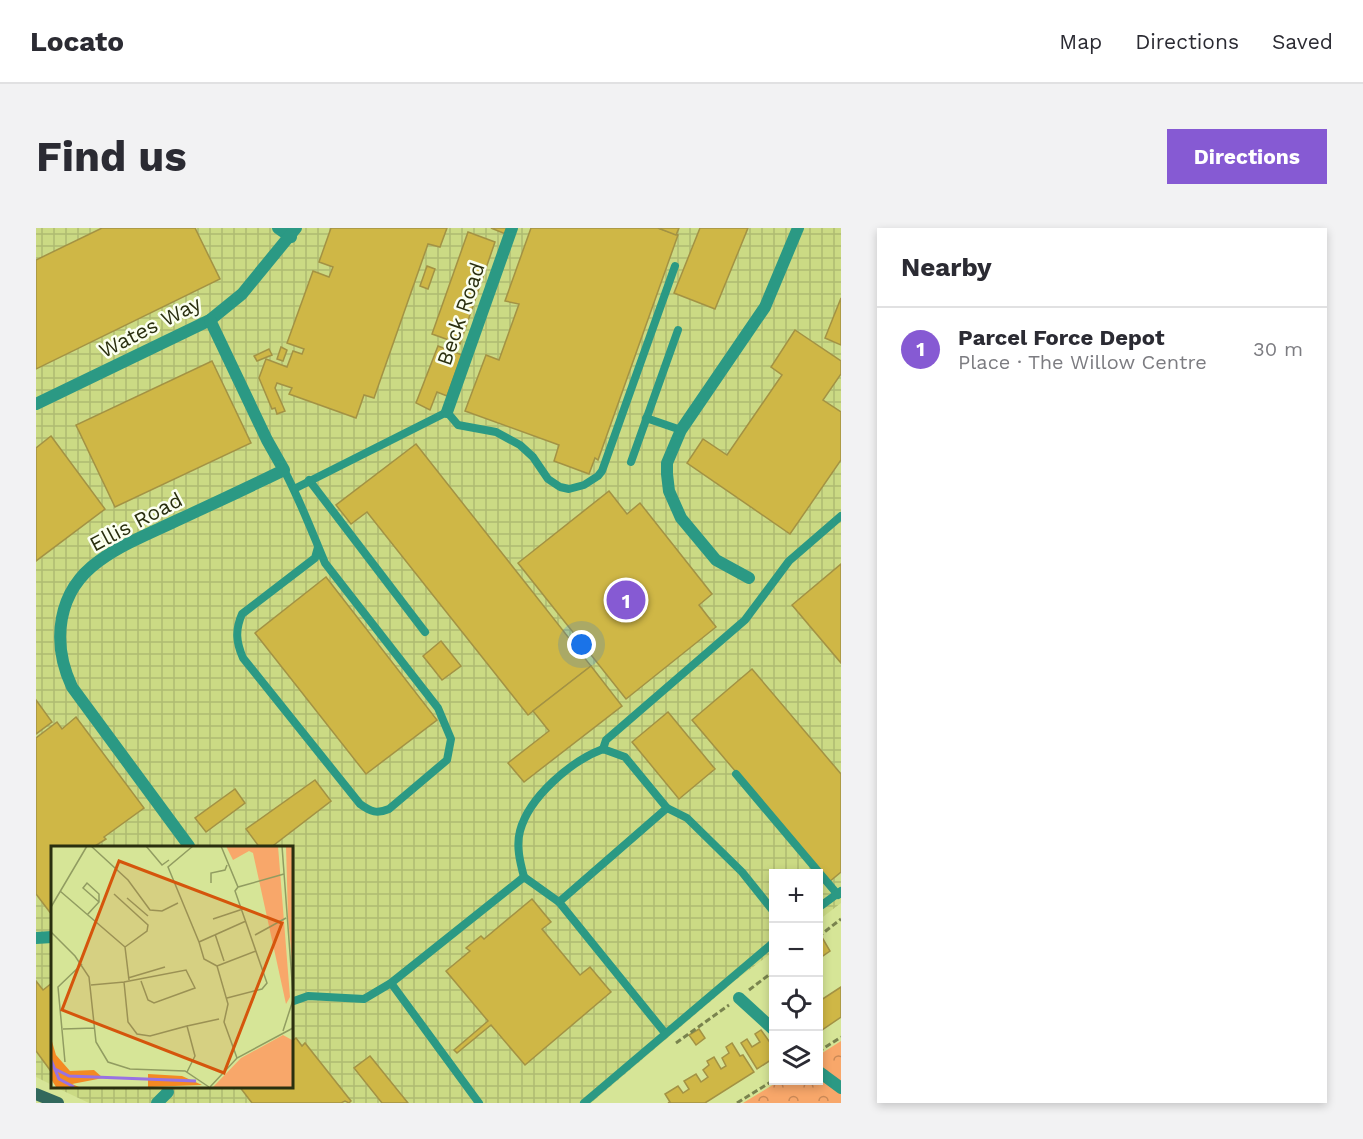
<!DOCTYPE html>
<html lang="en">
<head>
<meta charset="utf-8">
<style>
	body { margin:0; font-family:"Work Sans",sans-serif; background:#f2f2f3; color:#2b2b33 }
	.controls { position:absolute; right:18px; bottom:18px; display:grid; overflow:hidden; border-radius:0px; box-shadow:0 3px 9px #0003 }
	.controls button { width:54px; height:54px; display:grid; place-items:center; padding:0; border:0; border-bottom:2px solid #e1e1e2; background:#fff; color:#2b2b33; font:30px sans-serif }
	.you { position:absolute; left:546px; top:417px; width:21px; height:21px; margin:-15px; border:4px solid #fff; border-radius:50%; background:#1a73e8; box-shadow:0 0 0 9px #1a73e833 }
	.badge { display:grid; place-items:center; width:39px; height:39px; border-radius:50%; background:#865ad3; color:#fff; font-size:20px; font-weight:700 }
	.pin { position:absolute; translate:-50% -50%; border:3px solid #fff; box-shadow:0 2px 6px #0006 }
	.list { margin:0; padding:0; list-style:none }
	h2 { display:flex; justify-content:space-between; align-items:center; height:78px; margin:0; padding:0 24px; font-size:26px }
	h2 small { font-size:20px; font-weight:400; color:#7c7c81 }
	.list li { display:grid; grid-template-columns:39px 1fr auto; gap:18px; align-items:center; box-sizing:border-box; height:84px; padding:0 24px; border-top:2px solid #e1e1e2 }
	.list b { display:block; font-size:22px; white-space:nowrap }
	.list p { margin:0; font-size:20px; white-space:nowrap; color:#7c7c81 }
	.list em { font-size:20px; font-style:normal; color:#7c7c81 }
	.icon { flex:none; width:33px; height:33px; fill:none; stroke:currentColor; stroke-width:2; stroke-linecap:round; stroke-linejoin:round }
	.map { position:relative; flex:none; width:805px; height:875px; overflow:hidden; border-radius:0px }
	header { display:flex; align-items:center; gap:36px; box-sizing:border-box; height:84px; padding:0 30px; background:#fff; border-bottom:2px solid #e1e1e2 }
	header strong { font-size:28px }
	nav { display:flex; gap:33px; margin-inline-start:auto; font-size:21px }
	.intro { display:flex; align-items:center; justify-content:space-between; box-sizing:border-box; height:144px; padding:0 36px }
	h1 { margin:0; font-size:42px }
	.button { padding:15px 27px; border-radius:0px; background:#865ad3; color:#fff; font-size:21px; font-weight:700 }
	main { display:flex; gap:36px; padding:0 36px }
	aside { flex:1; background:#fff; border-radius:0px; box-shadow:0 3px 9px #0003 }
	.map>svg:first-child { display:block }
	.industrial { fill:url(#industrial-grid) }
	.park { fill:url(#park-crowns) }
	.building { fill:#cfb746; stroke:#a39244; stroke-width:1.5 }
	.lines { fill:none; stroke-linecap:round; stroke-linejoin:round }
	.path { stroke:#79834e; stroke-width:3; stroke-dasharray:6 3; stroke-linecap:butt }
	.lane { stroke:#2b9984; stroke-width:8 }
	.street { stroke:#2b9984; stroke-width:12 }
	.secondary { stroke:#32685c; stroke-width:12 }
	.labels { text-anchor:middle; stroke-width:5; stroke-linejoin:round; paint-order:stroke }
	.street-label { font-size:21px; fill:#2a2f0f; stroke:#fbfff0 }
	.inset-river { fill:none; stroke:#9872e3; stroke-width:3 }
	.inset-road { fill:none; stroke:#919c61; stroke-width:1.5 }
	.view { fill:#d5550c; fill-opacity:0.15; stroke:#d5550c; stroke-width:3 }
	.inset-edge { fill:none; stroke:#2a2f0f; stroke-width:3 }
</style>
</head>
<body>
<header>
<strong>Locato</strong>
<nav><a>Map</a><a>Directions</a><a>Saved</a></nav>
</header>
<div class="intro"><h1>Find us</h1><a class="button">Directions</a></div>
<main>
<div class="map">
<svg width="805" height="875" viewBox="0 0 805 875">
	<defs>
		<pattern id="industrial-grid" width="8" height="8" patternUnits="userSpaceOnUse" patternTransform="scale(1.5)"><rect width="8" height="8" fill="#cbda84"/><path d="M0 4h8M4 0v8" fill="none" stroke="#aebb71"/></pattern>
		<pattern id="park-crowns" width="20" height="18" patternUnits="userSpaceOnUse" patternTransform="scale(1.5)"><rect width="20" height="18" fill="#f8a76a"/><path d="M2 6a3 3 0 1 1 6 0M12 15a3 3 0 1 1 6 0" fill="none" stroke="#c98856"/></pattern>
	</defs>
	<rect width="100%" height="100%" fill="#d6e597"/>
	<polygon class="industrial" points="0,0 805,0 805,675 783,692 782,646 738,646 737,724 701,751 555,875 53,875 19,859 255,858 255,620 16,620 16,857 0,849"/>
	<polygon class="park" points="805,813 805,875 707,875 743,853 782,852 783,827"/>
	<g class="building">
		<polygon points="66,0 159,0 184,51 0,141 0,32"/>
		<polygon points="295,0 411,0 404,19 392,16 338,170 328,167 320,190 253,166 256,160 241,155 239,160 249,183 241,186 239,180 236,181 223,150 230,131 251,139 257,123 266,126 268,121 251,115 277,43 293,49 297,39 283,34"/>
		<polygon points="455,0 475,0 472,7"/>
		<polygon points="495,0 622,0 642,7 562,232 559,230 553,246 518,233 523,217 429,183 450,127 463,132 483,76 469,73"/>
		<polygon points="622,0 643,0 640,7"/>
		<polygon points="664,0 712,0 679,81 638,65"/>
		<polygon points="432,4 459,14 424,116 396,106"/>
		<polygon points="391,38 399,41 392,61 384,58"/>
		<polygon points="805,70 805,117 789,110"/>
		<polygon points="759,102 805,133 805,146 787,172 805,184 805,232 754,306 651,235 667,211 691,227 746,147 735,139"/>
		<polygon points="402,118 426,127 411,168 401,164 394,182 380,175"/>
		<polygon points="245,119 251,122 247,133 241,131"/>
		<polygon points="233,121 236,127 221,133 218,128"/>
		<polygon points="176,133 215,215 79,279 40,197"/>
		<polygon points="15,208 69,281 0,333 0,220"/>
		<polygon points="380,216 555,438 492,487 331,284 315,296 300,277"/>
		<polygon points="573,263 591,286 604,275 676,366 663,377 680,399 590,471 482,335"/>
		<polygon points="805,336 805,435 756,377"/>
		<polygon points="290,349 401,492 330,546 219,405"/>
		<polygon points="405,413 425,438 406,452 387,428"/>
		<polygon points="555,438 586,478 488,554 472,535 513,503 497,483"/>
		<polygon points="716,441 805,546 805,644 793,654 656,492"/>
		<polygon points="0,472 16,494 0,506"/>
		<polygon points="632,484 679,541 643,571 596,514"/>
		<polygon points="40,489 108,580 68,609 70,611 59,618 60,620 16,620 16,687 0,666 0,510 21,494 26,501"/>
		<polygon points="279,552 295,573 234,620 224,620 210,601"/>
		<polygon points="199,561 209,575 170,604 159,590"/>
		<polygon points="496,671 515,694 506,701 544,747 554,739 575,764 489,837 455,797 421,825 418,822 452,793 410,743 434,723 430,720 445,708 448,711"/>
		<polygon points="787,711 794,723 784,730 782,716"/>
		<polygon points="0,753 7,762 16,755 16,840 14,842 0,823"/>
		<polygon points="805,759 805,789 783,804 782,774"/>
		<polygon points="663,801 669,810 660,817 653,807"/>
		<polygon points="725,802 738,820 738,830 721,841 705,815 711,811 716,819 724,814 719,806"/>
		<polygon points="260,810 266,818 269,815 315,873 313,875 309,873 305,875 216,875 203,858 255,858 255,814"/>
		<polygon points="696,815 704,828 707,827 718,844 669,875 632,875 634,874 629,866 642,858 647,865 653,861 648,853 660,846 665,854 672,849 667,842 673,837 671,833 678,829 685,841 690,838 686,830 693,825 690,819"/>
		<polygon points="334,828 372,875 346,875 318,840"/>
	</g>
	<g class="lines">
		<g class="path">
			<polyline points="782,709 805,691"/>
			<polyline points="713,762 738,743"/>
			<polyline points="640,815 693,777"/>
			<polyline points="782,824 805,809"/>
			<polyline points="701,875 738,852"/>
		</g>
		<g class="lane">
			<polyline points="610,190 645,202"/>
			<polyline points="595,234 642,102"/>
			<path d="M248 242C264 272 276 304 289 335L402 480 415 511 411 532 353 581C341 586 335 584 324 576L207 430C200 414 199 402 206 386L279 330 282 319"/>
			<polyline points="273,252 389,404"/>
			<polyline points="258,261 411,184 422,197 460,204 484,217 497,229 512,251 524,259 533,261 548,257 562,248 566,243 639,38"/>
			<polyline points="567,521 570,512 709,392 753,333 805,288"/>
			<polyline points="700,546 802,667"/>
			<path d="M488 649C484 634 480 618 484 603 493 569 535 533 567 521L589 529 631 580 651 590 706 644 738 684"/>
			<polyline points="523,674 631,580"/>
			<polyline points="782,680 805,663"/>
			<polyline points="355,755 443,875"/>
			<polyline points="255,774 272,768 328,771 355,755 488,649 523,674 629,805"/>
			<polyline points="548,875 738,714"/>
		</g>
		<g class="street">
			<polyline points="242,0 255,9"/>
			<polyline points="0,176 174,92 206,66 260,0"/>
			<polyline points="411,184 476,0"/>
			<polyline points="713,350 680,332 645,290 633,263 631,246 631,235 645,202 729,79 762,0"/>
			<path d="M150 620 153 618 36 459C15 414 21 363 63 333 88 315 117 304 144 291 179 275 213 259 248 242L231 212 174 92"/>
			<polyline points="0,710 16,709"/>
			<polyline points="703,770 738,802"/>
			<polyline points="782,843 805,860"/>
			<polyline points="121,875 132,864"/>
		</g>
		<polyline class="secondary" points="0,866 22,875"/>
	</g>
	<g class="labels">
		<g class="street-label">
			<text transform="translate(425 86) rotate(-71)" y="7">Beck Road</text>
			<text transform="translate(114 99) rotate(-27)" y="7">Wates Way</text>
			<text transform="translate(100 294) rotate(-28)" y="7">Ellis Road</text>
		</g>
	</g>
	<g transform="translate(15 618)">
		<rect width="242" height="242" fill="#d6e597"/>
		<path d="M0 192 5 209 19 225 43 224 52 232 21 238 28 241H5L0 233ZM97 228 131 230 151 239 97 241Z" fill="#f48923"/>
		<path d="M175 0H227L239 151 235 158 202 7 198 5 182 14ZM235 0H241V115L237 71ZM232 189 241 194V241H162L190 212Z" fill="#f8a76a"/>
		<path class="inset-river" d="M0 214 8 233 23 241M4 223 18 230 145 235"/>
		<path class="inset-road" d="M40 0 77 34 99 64 111 65 127 57M95 0 111 19 118 14M142 0 117 21 148 96M170 0 187 41 233 28M231 0 242 148M160 37V27L174 24 176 19M9 45 74 101M63 48 97 79 96 85 74 101M76 52 97 70M0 61 36 0M36 69 48 56V48L36 37 32 42 48 56M162 73 192 63M0 86 24 110 38 131 45 196 57 216 79 223 134 225 158 241M164 88 173 115M204 89 235 72M74 101 78 134M166 120 153 113 148 96 195 75M77 132 114 121M73 136 135 124 144 142 103 157 97 154 90 135M40 139 73 136 77 176 86 188 99 190 136 180 144 210 136 226M176 152 211 143 216 137 184 45 187 41M136 180 168 173M12 183 44 182M232 185 242 154M186 212 173 176 177 158 166 120 205 105M14 216 7 141 31 118M159 241 186 212 242 182"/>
		<path class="view" d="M68 15 231 77 173 227 11 164Z"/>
		<rect width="242" height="242" class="inset-edge"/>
	</g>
</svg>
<div class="controls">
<button>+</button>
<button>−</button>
<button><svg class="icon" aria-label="locate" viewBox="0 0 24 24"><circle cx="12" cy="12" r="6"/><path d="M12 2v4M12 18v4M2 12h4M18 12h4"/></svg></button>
<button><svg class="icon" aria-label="layers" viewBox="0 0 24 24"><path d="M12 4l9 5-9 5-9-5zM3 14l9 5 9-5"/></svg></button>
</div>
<div class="you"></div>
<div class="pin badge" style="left:590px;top:372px">1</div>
</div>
<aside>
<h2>Nearby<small></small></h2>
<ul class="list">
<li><span class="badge">1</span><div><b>Parcel Force Depot</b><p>Place · The Willow Centre</p></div><em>30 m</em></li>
</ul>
</aside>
</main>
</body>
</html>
